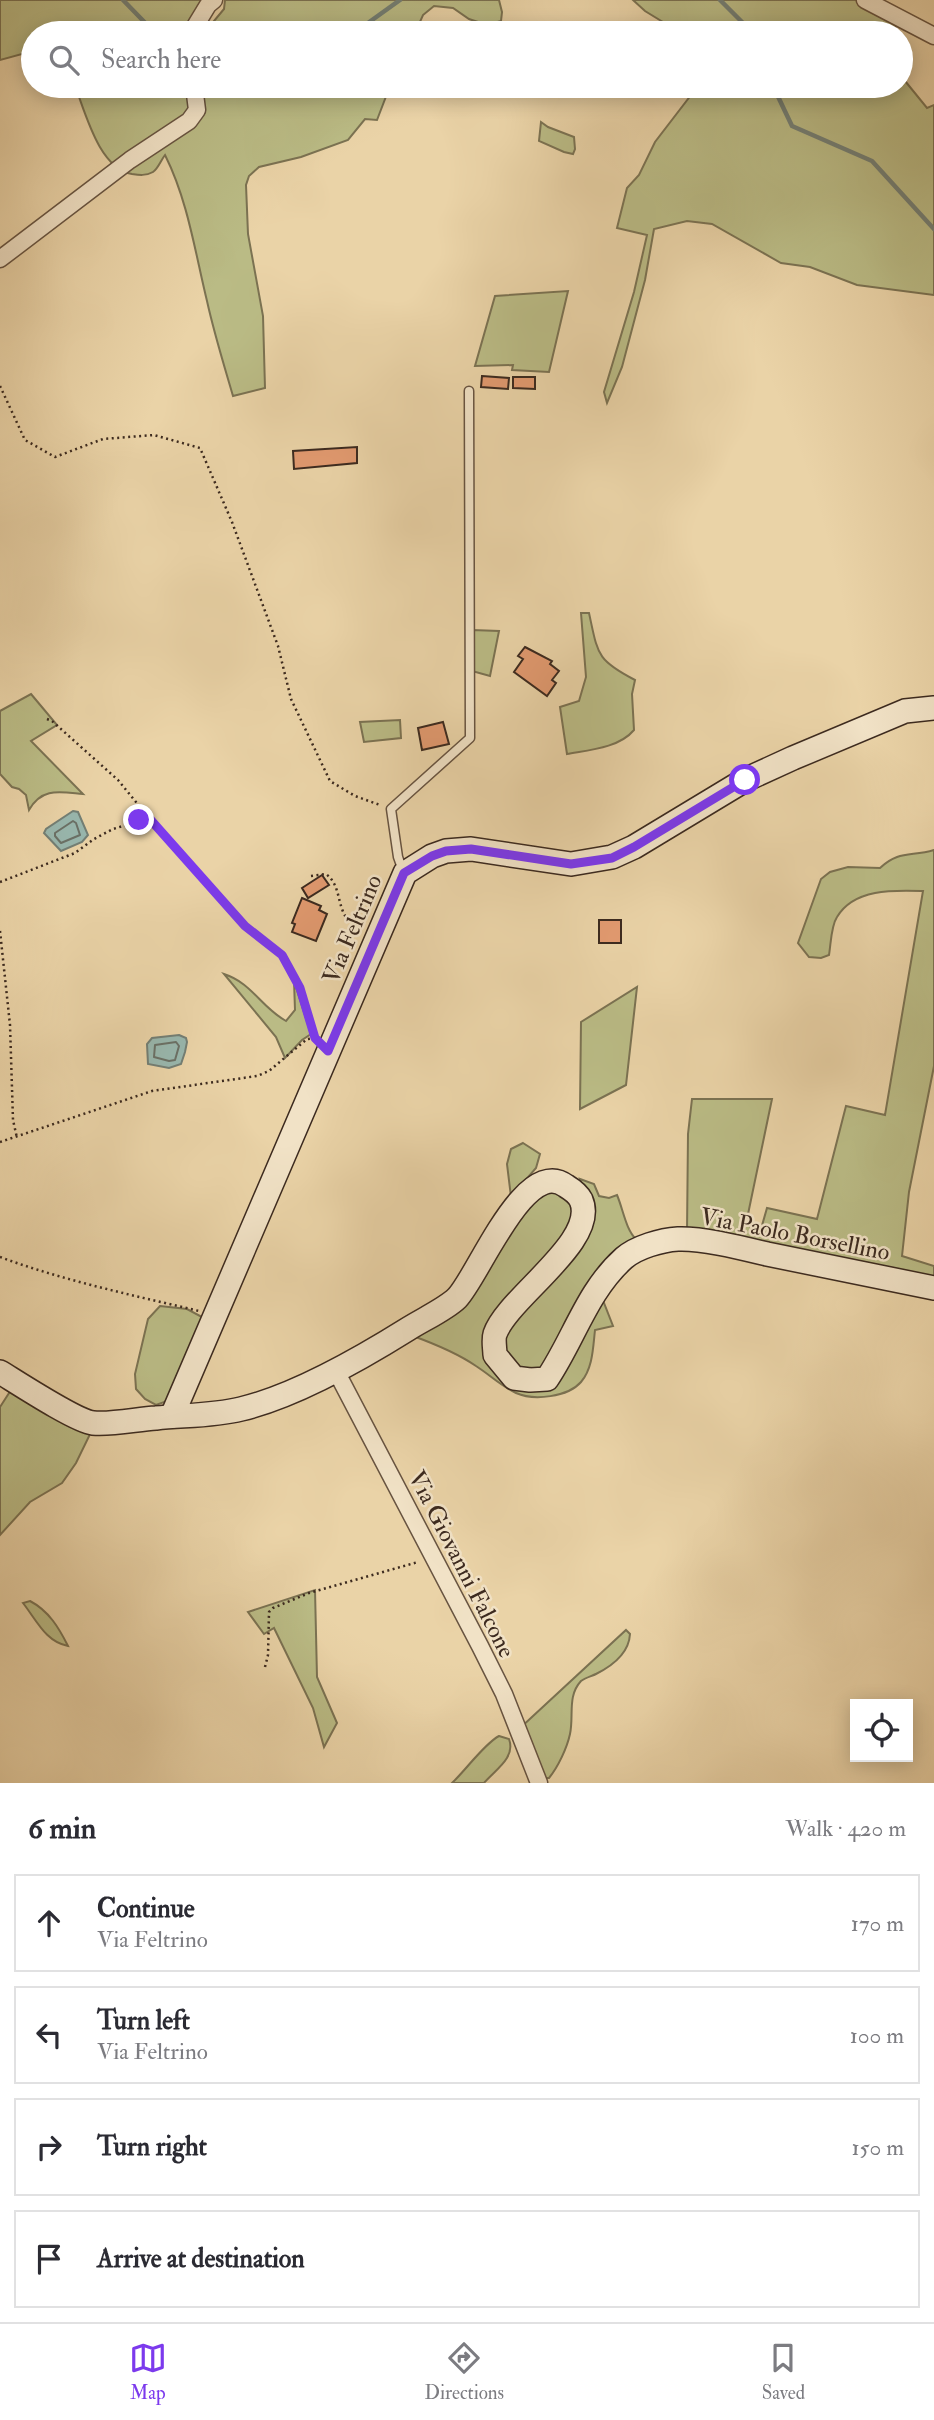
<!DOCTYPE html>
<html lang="en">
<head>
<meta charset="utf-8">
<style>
	body { margin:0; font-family:"IM FELL Double Pica",serif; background:#f7f7f7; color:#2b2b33 }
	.controls { position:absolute; right:21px; bottom:21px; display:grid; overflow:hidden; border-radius:0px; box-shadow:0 4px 18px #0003 }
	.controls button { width:63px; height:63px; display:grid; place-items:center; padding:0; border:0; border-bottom:2px solid #e1e1e2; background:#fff; color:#2b2b33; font:35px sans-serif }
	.stop { position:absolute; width:21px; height:21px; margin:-16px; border:5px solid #7c3aed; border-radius:50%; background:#fff }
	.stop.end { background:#7c3aed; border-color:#fff; box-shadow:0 2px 7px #0008 }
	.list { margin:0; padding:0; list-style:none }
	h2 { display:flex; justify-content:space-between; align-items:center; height:91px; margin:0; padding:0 28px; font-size:30px }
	h2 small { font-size:23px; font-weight:400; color:#7c7c81 }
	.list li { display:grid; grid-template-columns:46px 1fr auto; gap:21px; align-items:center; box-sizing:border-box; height:98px; margin:0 14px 14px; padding:0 14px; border:2px solid #e1e1e2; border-radius:0px }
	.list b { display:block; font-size:26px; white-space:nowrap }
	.list p { margin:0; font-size:23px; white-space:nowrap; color:#7c7c81 }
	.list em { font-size:23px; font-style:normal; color:#7c7c81 }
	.icon { flex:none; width:38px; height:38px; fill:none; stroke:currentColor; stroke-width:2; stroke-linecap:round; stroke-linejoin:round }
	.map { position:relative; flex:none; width:934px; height:1783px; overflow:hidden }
	.search { position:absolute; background:#fff; box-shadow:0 4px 18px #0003; left:21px; right:21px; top:21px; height:77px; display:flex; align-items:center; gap:18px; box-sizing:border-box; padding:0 24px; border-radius:38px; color:#7c7c81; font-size:26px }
	.sheet { height:539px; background:#fff }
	nav { display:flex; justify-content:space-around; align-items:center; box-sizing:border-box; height:98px; border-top:2px solid #e1e1e2; background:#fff; font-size:19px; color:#7c7c81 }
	nav a { display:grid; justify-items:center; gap:4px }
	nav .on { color:#7c3aed }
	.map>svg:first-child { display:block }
	.green { fill:#babb85; stroke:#7b7252; stroke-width:2 }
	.water { fill:#98b7ae; stroke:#737f75; stroke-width:2 }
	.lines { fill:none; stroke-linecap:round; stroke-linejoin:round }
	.shore { stroke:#6a7066; stroke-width:2 }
	.stream { stroke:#737f75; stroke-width:4.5 }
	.building { fill:#e29a70; stroke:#3c2a1f; stroke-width:2 }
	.lane-casing { stroke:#685441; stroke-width:11 }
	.street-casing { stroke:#685441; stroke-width:19 }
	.secondary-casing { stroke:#3c2a1f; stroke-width:26 }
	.path { stroke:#3c2a1f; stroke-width:2.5; stroke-dasharray:2 3.5; stroke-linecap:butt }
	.lane { stroke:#f1e2c6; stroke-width:8 }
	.street { stroke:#f1e2c6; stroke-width:16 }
	.secondary { stroke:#f1e2c6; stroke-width:23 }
	.route { stroke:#7c3aed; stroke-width:9 }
	.labels { text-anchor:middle; stroke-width:5; stroke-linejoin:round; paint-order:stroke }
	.street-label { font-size:24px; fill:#3c2a1f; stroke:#f1e2c6 }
</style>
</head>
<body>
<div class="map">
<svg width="934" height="1783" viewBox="0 0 934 1783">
	<rect width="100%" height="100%" fill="#ead3a7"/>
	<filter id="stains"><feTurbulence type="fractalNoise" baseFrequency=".00286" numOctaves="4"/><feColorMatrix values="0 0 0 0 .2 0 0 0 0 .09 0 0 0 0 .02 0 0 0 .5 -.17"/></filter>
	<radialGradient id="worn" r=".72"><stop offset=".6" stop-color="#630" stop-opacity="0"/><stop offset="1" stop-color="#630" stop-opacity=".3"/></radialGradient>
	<g class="green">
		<polygon points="0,0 206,0 184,33 33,33 33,51 0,60"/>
		<polygon points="225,0 499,0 502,12 501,21 487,25 469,19 453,8 434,6 423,15 415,33 204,33 224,9"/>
		<polygon points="633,0 860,0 900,22 891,33 681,33 645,11"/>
		<polygon points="901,76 927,108 934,105 934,295 857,285 810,267 781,263 712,224 687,221 654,229 645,280 622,367 607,403 604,392 634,292 647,235 617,228 627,188 639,175 655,142 698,86 901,86"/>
		<path d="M75 86H390L377 120 365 119 348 140 301 157 259 167 249 176 246 185 248 234 263 316 265 388 233 396C224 365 214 333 207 301 195 252 188 201 165 155 161 160 158 169 153 172 146 176 139 175 132 174 99 168 86 114 75 86Z"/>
		<polygon points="541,122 548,127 574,137 575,149 573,154 564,152 539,141"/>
		<polygon points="568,291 549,372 512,370 513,365 475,366 495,296"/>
		<path d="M581 613H589C598 654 596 660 635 680L632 694 634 730C619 748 589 750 567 754L560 707 579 701 586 677Z"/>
		<polygon points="472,630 499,631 490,676 472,671"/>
		<path d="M31 694 57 725 31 741 83 794C60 792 42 787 29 810L26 795 19 789 12 787 0 774V711Z"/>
		<polygon points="400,720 401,738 364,742 360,722"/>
		<path d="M934 850V1066L909 1192 902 1256 934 1266V1279L687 1232 688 1134 692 1099H772L747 1219 754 1235 759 1236 767 1208 817 1219 846 1106 885 1115 923 891C895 890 854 888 837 917 831 926 831 943 829 955L821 958 809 957 798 943 821 879 830 872 848 867 880 868C899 850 911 857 934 850Z"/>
		<path d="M224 974C252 983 261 1007 286 1021L295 1010 294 981 311 1034 302 1040 285 1058 276 1037Z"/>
		<polygon points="637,987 626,1085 580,1109 581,1022"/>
		<polygon points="523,1143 540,1154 536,1168 511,1197 507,1164 511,1149"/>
		<path d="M580 1179 594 1184 599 1196 609 1198 617 1195C623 1209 626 1230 636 1239L550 1368 521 1370 502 1352V1335L588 1200Z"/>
		<path d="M546 1188 572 1199 573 1223 488 1360C493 1376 509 1383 526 1386L602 1298 613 1326 595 1330C593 1347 593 1368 581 1382 568 1397 534 1401 516 1393 501 1386 490 1375 476 1366 457 1353 435 1344 413 1336Z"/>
		<polygon points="160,1306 187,1309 202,1317 170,1400 156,1405 145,1399 136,1389 135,1374 148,1319"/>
		<polygon points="11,1390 94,1426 76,1463 62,1483 30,1502 0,1535 0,1407"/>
		<polygon points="315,1590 317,1677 337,1723 324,1747 313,1708 274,1628 264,1634 248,1612"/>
		<path d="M30 1601C49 1611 59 1628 68 1646 46 1642 37 1621 23 1603Z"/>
		<path d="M626 1630 630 1634C629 1653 612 1666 596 1674 592 1676 585 1678 581 1681 567 1696 574 1716 570 1734 567 1748 558 1767 549 1778H541L519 1729Z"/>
		<path d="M499 1736 509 1739C516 1758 495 1770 484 1783H452C466 1770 484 1744 499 1736Z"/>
	</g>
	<g class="water">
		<polygon points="73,811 78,812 88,835 82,842 61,851 44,833 46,829"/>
		<polygon points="179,1035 186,1038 187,1042 185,1052 181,1064 169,1068 148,1064 147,1044 152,1038"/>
	</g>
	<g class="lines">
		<g class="shore">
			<polygon points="73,821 76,823 80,835 61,843 55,836 55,833"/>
			<polygon points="176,1042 179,1046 175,1060 169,1061 154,1057 155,1045"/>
		</g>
		<g class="stream">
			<polyline points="123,0 155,33"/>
			<polyline points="720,0 745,25 749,33"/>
			<polyline points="354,33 400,0"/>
			<polyline points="221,86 228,86"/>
			<polyline points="773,86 792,126 872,161 934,229"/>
		</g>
	</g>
	<g class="building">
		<polygon points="482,376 509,378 508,389 481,387"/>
		<polygon points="513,377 535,377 535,389 513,388"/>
		<polygon points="357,447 357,463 294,469 293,451"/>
		<polygon points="525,647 552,661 550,664 559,671 552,680 556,683 547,696 514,672 523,659 518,656"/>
		<polygon points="443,722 449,744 422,750 418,728"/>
		<polygon points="322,875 329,885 308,898 302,888"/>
		<polygon points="302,898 321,906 319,910 327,914 316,941 292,932 295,924 292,923"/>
		<rect x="599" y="920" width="22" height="23"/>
	</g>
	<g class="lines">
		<defs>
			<polyline id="lane" points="403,871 398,857 391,809 470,738 469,391"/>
			<g id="street">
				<polyline points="865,0 934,36"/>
				<polyline points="191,33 208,5 214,0"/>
				<polyline points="0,259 130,160 189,121 197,110 194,86"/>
				<polyline points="336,1371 480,1646 504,1694 539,1783"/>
			</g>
			<g id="secondary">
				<path d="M0 1372C18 1383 76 1421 93 1423 111 1425 138 1419 156 1418 184 1415 213 1416 241 1409 296 1396 360 1359 408 1329 422 1320 446 1309 457 1298 478 1277 525 1155 566 1186 571 1189 578 1194 581 1200 599 1241 508 1297 495 1334 493 1340 495 1349 495 1355L514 1378 530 1380 547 1379C574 1339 587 1291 624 1258 637 1247 661 1240 678 1239 703 1238 742 1248 767 1254 823 1265 878 1277 934 1288"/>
				<polyline points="172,1416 405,873 432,856 446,851 471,849 571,864 612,857 634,847 745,780 793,758 905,711 934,708"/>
			</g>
		</defs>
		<use href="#lane" class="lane-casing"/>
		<use href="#street" class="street-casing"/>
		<use href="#secondary" class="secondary-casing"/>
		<g class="path">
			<polyline points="0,386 25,440 55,457 103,439 154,435 200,448 232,522 278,646 291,699 330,781 355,796 380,805"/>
			<polyline points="47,719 52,721 118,780 149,818"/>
			<path d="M311 876 326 874C342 886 336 907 349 921"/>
			<polyline points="0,882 75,853 94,839 113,829 149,818 245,926 282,955 300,988 315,1038"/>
			<polyline points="0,931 10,1025 13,1120 17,1138"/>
			<polyline points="0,1142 152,1091 257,1076 269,1071 307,1039 315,1038"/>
			<path d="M0 1257C65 1281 132 1295 199 1311"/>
			<polyline points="265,1667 268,1655 269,1612 273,1608 309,1593 418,1562"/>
		</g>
		<use href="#lane" class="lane"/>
		<use href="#street" class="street"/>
		<use href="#secondary" class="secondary"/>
	</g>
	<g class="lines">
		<polyline class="route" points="139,820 149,818 245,926 282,955 300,988 315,1038 328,1051 404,873 432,856 446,851 471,849 571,864 612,858 634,847 745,780"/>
	</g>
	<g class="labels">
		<g class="street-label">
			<text transform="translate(352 929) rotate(-67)" y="8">Via Feltrino</text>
			<text transform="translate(795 1234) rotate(11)" y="8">Via Paolo Borsellino</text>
			<text transform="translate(462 1564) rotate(63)" y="8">Via Giovanni Falcone</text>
		</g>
	</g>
	<rect width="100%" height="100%" filter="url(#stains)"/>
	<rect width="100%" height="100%" fill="url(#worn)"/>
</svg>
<div class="controls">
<button><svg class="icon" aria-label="locate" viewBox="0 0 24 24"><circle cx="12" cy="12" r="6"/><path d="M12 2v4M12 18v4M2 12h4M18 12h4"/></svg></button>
</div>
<div class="stop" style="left:745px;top:780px"></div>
<div class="stop end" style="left:139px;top:820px"></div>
<div class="search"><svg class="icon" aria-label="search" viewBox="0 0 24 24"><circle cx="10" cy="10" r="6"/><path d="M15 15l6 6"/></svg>Search here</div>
</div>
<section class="sheet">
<h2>6 min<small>Walk · 420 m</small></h2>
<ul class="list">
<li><svg class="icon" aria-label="ahead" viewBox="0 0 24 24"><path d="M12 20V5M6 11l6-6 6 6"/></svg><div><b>Continue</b><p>Via Feltrino</p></div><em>170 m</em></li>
<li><svg class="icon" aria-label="left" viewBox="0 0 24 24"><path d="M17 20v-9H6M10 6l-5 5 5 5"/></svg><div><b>Turn left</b><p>Via Feltrino</p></div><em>100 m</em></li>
<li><svg class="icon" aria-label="right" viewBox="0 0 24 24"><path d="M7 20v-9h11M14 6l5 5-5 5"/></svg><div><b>Turn right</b></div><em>150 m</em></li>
<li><svg class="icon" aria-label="arrive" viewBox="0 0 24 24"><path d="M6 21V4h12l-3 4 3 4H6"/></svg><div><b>Arrive at destination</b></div></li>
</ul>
</section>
<nav>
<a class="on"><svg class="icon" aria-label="map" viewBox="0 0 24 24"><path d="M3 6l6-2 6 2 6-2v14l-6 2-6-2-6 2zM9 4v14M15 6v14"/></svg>Map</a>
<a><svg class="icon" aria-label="directions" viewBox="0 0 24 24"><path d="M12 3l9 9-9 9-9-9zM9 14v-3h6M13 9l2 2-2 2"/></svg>Directions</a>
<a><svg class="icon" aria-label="saved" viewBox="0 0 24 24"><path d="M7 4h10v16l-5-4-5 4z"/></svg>Saved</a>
</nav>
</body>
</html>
